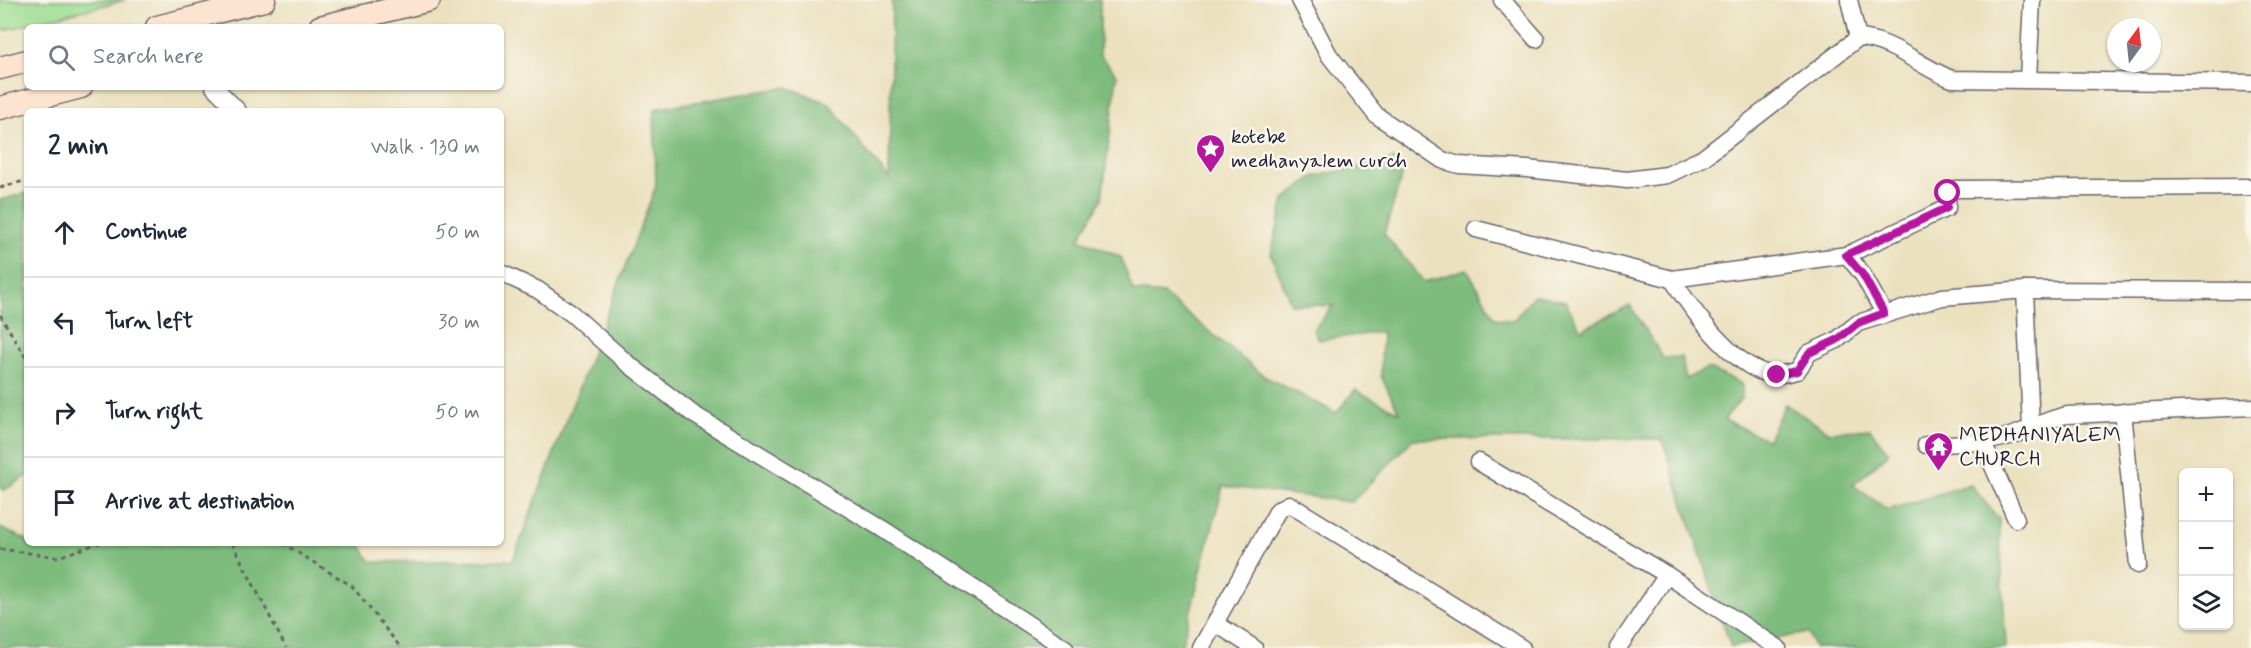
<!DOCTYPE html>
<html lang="en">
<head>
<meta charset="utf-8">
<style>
	body { margin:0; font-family:Mynerve,sans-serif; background:#f6f6f7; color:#1f2937 }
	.controls { position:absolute; right:18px; bottom:18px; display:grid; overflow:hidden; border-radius:9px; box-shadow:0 2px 4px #0004 }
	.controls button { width:54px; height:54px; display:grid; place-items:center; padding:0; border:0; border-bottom:2px solid #e0e1e3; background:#fff; color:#1f2937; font:30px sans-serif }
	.compass { position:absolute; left:2107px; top:18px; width:54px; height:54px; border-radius:50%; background:#fff; box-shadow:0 2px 4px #0004; rotate:15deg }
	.stop { position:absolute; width:18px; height:18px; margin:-14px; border:4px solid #b5179e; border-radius:50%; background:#fff }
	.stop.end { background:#b5179e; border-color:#fff; box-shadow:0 2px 6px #0008 }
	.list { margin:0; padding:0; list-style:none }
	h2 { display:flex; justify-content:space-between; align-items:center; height:78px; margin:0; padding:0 24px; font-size:26px }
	h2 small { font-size:20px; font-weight:400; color:#747a83 }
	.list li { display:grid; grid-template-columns:39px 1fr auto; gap:18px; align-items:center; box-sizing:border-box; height:90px; padding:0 24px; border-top:2px solid #e0e1e3 }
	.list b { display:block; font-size:22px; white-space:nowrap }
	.list em { font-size:20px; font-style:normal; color:#747a83 }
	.icon { flex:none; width:33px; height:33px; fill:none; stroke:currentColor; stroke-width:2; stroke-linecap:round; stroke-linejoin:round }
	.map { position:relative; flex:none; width:2251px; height:648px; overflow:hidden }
	.search { position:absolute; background:#fff; box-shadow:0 2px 4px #0004; left:24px; top:24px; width:480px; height:66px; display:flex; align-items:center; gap:15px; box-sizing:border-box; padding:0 21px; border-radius:9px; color:#747a83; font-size:22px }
	.panel { position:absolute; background:#fff; box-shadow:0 2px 4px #0004; left:24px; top:108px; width:480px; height:438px; border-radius:9px }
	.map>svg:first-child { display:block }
	.green { fill:#9ddd93; stroke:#608067; stroke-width:1.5 }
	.forest { fill:#7ebc7d; stroke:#506f5c; stroke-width:1.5 }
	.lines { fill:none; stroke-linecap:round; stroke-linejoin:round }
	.street-casing { stroke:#686569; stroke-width:19 }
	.secondary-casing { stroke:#686569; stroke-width:25 }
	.path { stroke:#686569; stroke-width:3; stroke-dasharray:4.5 4.5; stroke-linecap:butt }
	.street { stroke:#fff; stroke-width:16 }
	.secondary { stroke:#fde4d1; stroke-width:22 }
	.route { stroke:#b5179e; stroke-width:8 }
	.labels { text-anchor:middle; stroke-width:5; stroke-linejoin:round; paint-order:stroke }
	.poi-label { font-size:21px; fill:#22223b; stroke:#fbf7ec; text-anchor:start }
</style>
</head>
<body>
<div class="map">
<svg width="2251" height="648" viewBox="0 0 2251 648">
	<rect width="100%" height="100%" fill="#fbf7ec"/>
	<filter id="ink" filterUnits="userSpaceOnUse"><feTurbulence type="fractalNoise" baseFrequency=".0167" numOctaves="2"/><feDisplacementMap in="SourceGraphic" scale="12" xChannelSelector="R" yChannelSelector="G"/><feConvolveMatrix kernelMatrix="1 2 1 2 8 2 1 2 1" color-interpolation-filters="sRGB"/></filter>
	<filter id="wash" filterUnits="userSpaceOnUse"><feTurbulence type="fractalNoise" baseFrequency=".008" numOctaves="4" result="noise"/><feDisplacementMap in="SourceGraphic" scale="24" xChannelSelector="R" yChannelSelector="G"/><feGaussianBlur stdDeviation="1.35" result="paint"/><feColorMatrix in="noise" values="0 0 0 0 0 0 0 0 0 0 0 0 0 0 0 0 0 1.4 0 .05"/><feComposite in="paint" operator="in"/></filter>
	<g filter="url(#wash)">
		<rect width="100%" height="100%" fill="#ebe1bf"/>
		<polygon class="green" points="0,0 125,0 0,31"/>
		<g class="forest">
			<polygon points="892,0 1100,0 1100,55 1117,75 1102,199 1079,239 1121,257 1133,291 1163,294 1264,376 1336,413 1355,390 1399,412 1381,376 1382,332 1319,340 1313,330 1333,306 1291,304 1271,254 1284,200 1313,177 1395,159 1403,172 1384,234 1424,282 1467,269 1495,318 1513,321 1534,295 1565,301 1581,330 1630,305 1663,358 1681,357 1686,379 1707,368 1742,384 1742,397 1724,420 1768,440 1785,404 1829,432 1870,429 1889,453 1853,485 1888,510 1970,484 1999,519 2006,648 1815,648 1808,633 1731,647 1662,439 1413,439 1352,502 1223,486 1181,648 0,648 0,528 27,540 27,543 38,545 359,543 371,562 513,560 656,186 654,109 787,87 828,103 889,179"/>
			<polygon points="27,193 27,476 4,490 0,487 0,200"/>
		</g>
	</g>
	<g filter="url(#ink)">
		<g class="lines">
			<defs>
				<g id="street">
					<path d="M1300 0 1329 55 1376 115 1442 160 1459 165 1527 169 1627 180 1667 175 1703 158 1858 38C1892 39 1921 68 1952 79L2251 83"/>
					<polyline points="1502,0 1536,39"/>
					<polyline points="1849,0 1858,38"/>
					<polyline points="2028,79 2032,0"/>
					<polyline points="214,87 238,111"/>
					<polyline points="1476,229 1672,279 1847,255 1947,208 1948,193 1956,189 2251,187"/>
					<polyline points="1847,255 1863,275 1884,313"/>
					<polyline points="501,273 538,290 572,314 627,363 693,414 881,528 1065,648"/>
					<path d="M1672 279C1691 309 1730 362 1765 373 1776 377 1786 373 1797 371L1809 353 1837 340 1858 323 1942 297 2025 290 2251 291"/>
					<polyline points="2025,290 2031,429"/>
					<polyline points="2123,412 2138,565"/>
					<polyline points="1982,441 2016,519"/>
					<path d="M1926 445C1954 443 1983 444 2010 436 2030 430 2046 419 2067 415L2251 407"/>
					<polyline points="1479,462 1667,575 1778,648"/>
					<polyline points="1215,623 1254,648"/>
					<polyline points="1201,648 1278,510 1289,504 1522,648"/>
					<polyline points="1618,648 1667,575"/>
				</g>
				<g id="secondary">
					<polyline points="157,27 264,0"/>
					<polyline points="320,27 429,0"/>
					<polyline points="0,68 27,61"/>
					<polyline points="0,108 81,87"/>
				</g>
			</defs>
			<use href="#street" class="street-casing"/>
			<use href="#secondary" class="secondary-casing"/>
			<g class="path">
				<polyline points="0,188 27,180"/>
				<polyline points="0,315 27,359"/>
				<polyline points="232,543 286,648"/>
				<polyline points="282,543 352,586 401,648"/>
				<polyline points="0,549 58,557 99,543"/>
			</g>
			<use href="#street" class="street"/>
			<use href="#secondary" class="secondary"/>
		</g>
	</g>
	<g class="lines" filter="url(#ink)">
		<polyline class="route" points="1777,375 1797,371 1809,353 1837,340 1858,323 1884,313 1863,275 1846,255 1947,208 1948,193"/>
	</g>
	<defs>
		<symbol id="sight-pin" viewBox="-11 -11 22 30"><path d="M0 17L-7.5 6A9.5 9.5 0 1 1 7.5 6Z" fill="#b5179e" stroke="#fbf7ec"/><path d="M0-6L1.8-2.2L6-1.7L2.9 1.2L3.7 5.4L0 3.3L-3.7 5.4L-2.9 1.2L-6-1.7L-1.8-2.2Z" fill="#fff"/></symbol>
		<symbol id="temple-pin" viewBox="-11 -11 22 30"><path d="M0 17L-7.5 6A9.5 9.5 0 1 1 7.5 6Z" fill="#b5179e" stroke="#fbf7ec"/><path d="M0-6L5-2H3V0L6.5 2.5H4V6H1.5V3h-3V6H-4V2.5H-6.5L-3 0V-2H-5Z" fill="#fff"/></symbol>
	</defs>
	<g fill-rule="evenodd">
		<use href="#sight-pin" x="1194" y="132" width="33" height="45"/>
		<use href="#temple-pin" x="1922" y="430" width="33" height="45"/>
	</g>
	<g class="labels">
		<g class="poi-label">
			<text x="1231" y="143">kotebe<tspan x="1231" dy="24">medhanyalem curch</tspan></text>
			<text x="1959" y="441">MEDHANIYALEM<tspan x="1959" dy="24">CHURCH</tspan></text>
		</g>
	</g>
</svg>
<div class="controls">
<button>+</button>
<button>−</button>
<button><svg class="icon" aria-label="layers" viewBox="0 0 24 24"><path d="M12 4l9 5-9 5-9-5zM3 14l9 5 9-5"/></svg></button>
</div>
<svg class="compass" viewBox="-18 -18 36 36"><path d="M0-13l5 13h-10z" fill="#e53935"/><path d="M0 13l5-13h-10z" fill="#747a83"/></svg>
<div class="stop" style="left:1948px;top:193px"></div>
<div class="stop end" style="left:1777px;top:375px"></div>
<div class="search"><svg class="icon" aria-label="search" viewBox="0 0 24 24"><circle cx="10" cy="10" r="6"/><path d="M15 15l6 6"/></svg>Search here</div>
<section class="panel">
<h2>2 min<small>Walk · 130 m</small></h2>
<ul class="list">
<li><svg class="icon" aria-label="ahead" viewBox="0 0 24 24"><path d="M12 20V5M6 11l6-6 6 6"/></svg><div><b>Continue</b></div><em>50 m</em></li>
<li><svg class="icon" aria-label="left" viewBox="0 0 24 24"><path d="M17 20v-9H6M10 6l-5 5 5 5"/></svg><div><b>Turn left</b></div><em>30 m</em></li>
<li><svg class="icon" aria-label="right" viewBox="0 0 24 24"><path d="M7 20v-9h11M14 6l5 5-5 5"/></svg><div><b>Turn right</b></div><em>50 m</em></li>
<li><svg class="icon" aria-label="arrive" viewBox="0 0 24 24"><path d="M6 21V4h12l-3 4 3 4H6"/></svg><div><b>Arrive at destination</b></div></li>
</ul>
</section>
</div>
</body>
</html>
